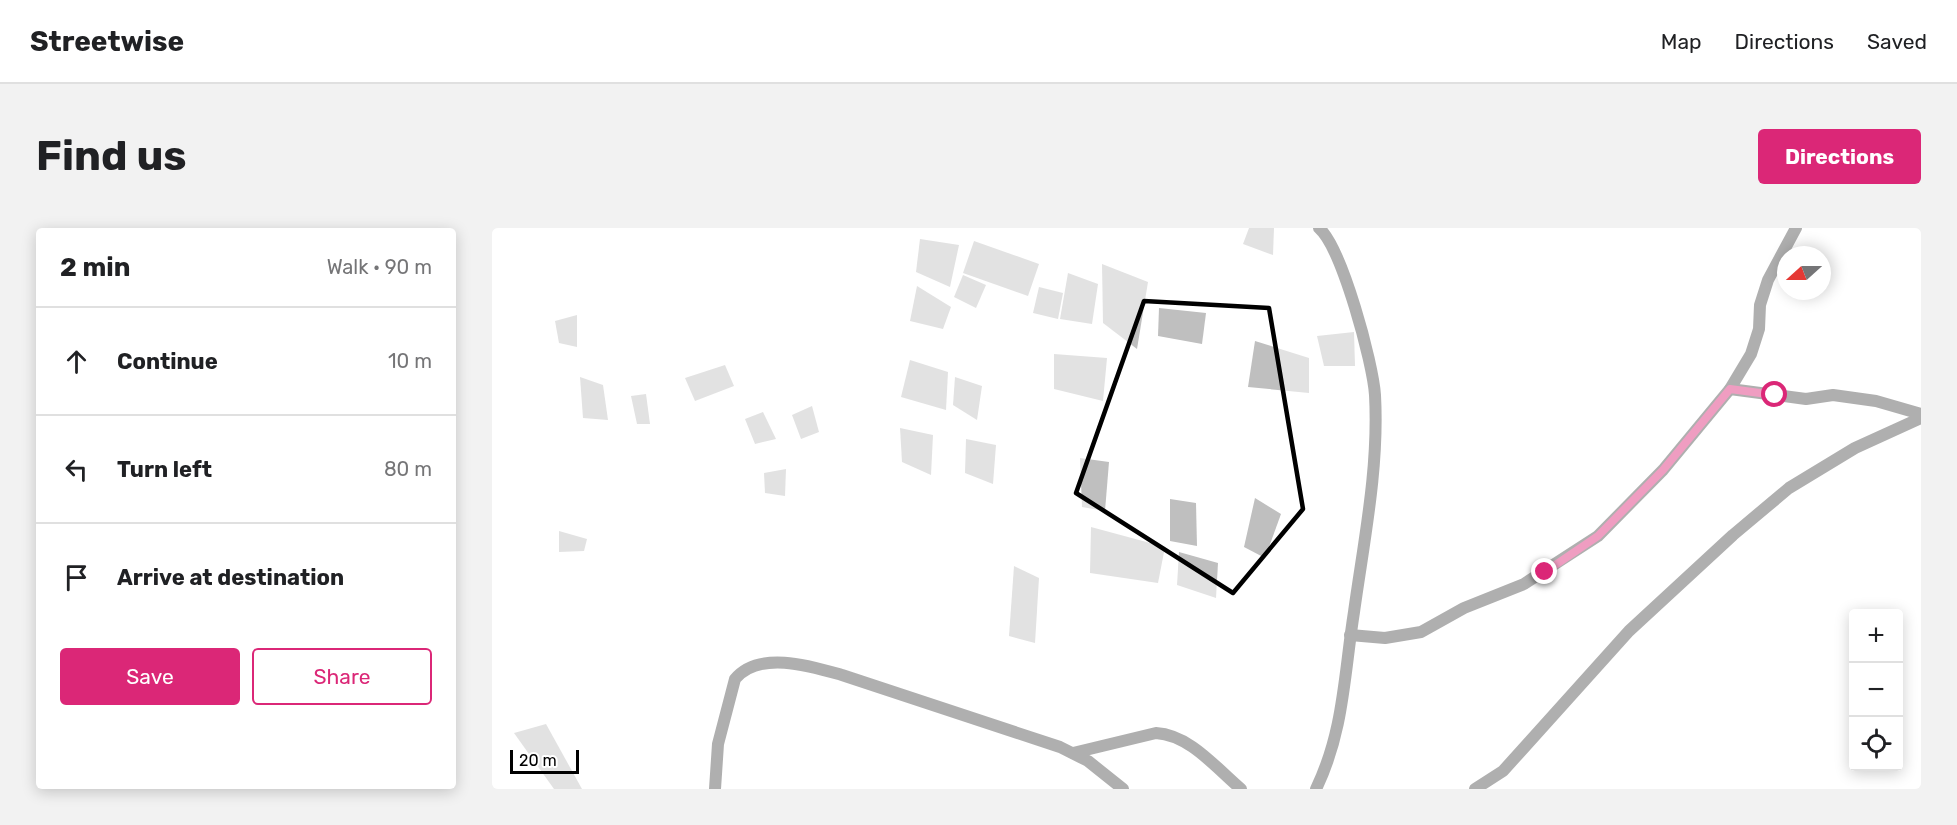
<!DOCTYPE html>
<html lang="en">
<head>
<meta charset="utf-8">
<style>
	body { margin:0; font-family:Rubik,sans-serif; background:#f2f2f2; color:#202124 }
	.controls { position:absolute; right:18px; bottom:18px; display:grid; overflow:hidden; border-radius:6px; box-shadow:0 3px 15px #0003 }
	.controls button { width:54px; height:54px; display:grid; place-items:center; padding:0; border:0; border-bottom:2px solid #e0e0e0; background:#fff; color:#202124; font:30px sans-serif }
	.compass { position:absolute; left:1285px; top:18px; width:54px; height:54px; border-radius:50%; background:#fff; box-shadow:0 3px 15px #0003; rotate:249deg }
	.scale { position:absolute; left:18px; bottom:15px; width:69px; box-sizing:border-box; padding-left:6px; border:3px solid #000; border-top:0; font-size:16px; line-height:21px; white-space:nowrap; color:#000; -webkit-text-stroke:4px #fff; paint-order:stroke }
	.stop { position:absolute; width:18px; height:18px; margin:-14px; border:4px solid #db2777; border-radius:50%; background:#fff }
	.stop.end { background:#db2777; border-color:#fff; box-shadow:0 2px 6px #0008 }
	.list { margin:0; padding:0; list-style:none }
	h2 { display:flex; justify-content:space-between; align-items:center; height:78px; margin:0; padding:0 24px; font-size:26px }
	h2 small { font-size:20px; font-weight:400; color:#757577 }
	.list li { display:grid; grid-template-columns:39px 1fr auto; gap:18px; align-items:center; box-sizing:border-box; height:108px; padding:0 24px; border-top:2px solid #e0e0e0 }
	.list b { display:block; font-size:22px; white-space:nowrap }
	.list em { font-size:20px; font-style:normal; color:#757577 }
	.actions { display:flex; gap:12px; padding:18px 24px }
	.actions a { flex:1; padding:14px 0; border:2px solid #db2777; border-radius:6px; text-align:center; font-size:21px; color:#db2777 }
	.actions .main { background:#db2777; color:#fff }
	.icon { flex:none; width:33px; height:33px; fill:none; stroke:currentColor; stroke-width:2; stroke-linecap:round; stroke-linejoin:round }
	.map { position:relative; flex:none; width:1429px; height:561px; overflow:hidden; border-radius:6px }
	header { display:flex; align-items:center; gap:36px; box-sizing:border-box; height:84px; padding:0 30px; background:#fff; border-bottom:2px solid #e0e0e0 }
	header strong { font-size:28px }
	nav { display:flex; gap:33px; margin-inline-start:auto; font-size:21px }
	.intro { display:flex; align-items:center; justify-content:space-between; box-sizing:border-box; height:144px; padding:0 36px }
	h1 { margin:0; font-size:42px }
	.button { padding:15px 27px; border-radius:6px; background:#db2777; color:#fff; font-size:21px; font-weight:700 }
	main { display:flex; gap:36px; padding:0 36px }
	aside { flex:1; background:#fff; border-radius:6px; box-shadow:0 3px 15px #0003 }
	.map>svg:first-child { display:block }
	.building { fill:#bfbfbf }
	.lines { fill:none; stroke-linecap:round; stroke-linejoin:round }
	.minor { stroke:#4f4f4f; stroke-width:12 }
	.route { stroke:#db2777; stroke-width:8 }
	.marked { fill:none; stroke:#000; stroke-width:4.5; stroke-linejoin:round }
</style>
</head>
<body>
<header>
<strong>Streetwise</strong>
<nav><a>Map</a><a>Directions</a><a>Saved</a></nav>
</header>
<div class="intro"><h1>Find us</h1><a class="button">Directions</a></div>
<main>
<aside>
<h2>2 min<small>Walk · 90 m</small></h2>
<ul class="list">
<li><svg class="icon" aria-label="ahead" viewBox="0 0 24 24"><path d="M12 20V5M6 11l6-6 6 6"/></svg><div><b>Continue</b></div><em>10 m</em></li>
<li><svg class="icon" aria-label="left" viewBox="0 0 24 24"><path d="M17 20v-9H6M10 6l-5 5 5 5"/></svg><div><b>Turn left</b></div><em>80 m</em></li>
<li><svg class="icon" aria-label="arrive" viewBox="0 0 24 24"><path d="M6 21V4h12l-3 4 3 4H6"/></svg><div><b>Arrive at destination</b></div></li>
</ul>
<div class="actions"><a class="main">Save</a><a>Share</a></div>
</aside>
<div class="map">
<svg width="1429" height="561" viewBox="0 0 1429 561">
	<rect width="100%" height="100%" fill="#fff"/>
	<g class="building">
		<polygon points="757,0 782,0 781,27 751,16"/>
		<polygon points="428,11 467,17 458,59 424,44"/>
		<polygon points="482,13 547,36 536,68 471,45"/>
		<polygon points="610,36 656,54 645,121 611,95"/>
		<polygon points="576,45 606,56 600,96 568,91"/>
		<polygon points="471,47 494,57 484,80 462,69"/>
		<polygon points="425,58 459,79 451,101 418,93"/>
		<polygon points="547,59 571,65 566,91 541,85"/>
		<polygon points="667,80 714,85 710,116 666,108"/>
		<polygon points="85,87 85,119 67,115 63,93"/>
		<polygon points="862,104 863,138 832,138 825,108"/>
		<polygon points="763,113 817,130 817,165 756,159"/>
		<polygon points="562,126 615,130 611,173 562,161"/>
		<polygon points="418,132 456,144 454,182 409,169"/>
		<polygon points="233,137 242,158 203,173 193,150"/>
		<polygon points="88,149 111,157 116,192 91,190"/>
		<polygon points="463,149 490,158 485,192 461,177"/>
		<polygon points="154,166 158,196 145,196 139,168"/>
		<polygon points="320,178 327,204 309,211 300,187"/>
		<polygon points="271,184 284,211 263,216 253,191"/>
		<polygon points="408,200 441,207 439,247 410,234"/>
		<polygon points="474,211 504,217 501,256 473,245"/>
		<polygon points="588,230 617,234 613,283 590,279"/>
		<polygon points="294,241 293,268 273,265 272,245"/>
		<polygon points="763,270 789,286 773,330 752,319"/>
		<polygon points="678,271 704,275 705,318 678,313"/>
		<polygon points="599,299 673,319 666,355 598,345"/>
		<polygon points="67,303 95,311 92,323 67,324"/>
		<polygon points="687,324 726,335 724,370 685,357"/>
		<polygon points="522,338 547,350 543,415 517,408"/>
		<polygon points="54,496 90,561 62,561 22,505"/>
	</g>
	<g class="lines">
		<g class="minor">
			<polyline points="1238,161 1314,171 1341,167 1384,173 1429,186"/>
			<polyline points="858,407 893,410 929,404 972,380 1032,356 1106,308 1171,242 1238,161 1259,126 1267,101 1268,77 1276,52 1304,0"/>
			<path d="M581 525 664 505C698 507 724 540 749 561"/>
			<path d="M223 561 226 516 243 451C267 422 319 438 350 447L568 519 596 533 631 561"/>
			<path d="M824 561C852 503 852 447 862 384 872 312 887 240 883 167 881 135 850 20 827 0"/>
			<polyline points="983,561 1011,543 1137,403 1241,307 1297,260 1363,220 1429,190"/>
		</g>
	</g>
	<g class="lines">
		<polyline class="route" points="1053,344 1106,308 1171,242 1238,161 1283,167"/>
	</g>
	<path d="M0 0H1429V561H0ZM652 73 777 80 811 281 741 365 584 265Z" fill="#fff" fill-opacity=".55" fill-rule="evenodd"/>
	<path class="marked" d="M652 73 777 80 811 281 741 365 584 265Z"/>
</svg>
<div class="controls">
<button>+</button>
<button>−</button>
<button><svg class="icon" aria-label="locate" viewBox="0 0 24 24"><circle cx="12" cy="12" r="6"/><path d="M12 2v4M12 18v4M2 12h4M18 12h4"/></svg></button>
</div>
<svg class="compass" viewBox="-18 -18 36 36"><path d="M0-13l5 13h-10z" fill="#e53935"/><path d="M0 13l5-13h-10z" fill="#757577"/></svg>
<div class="scale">20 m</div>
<div class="stop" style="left:1283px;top:167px"></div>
<div class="stop end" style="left:1053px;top:344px"></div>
</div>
</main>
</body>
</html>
